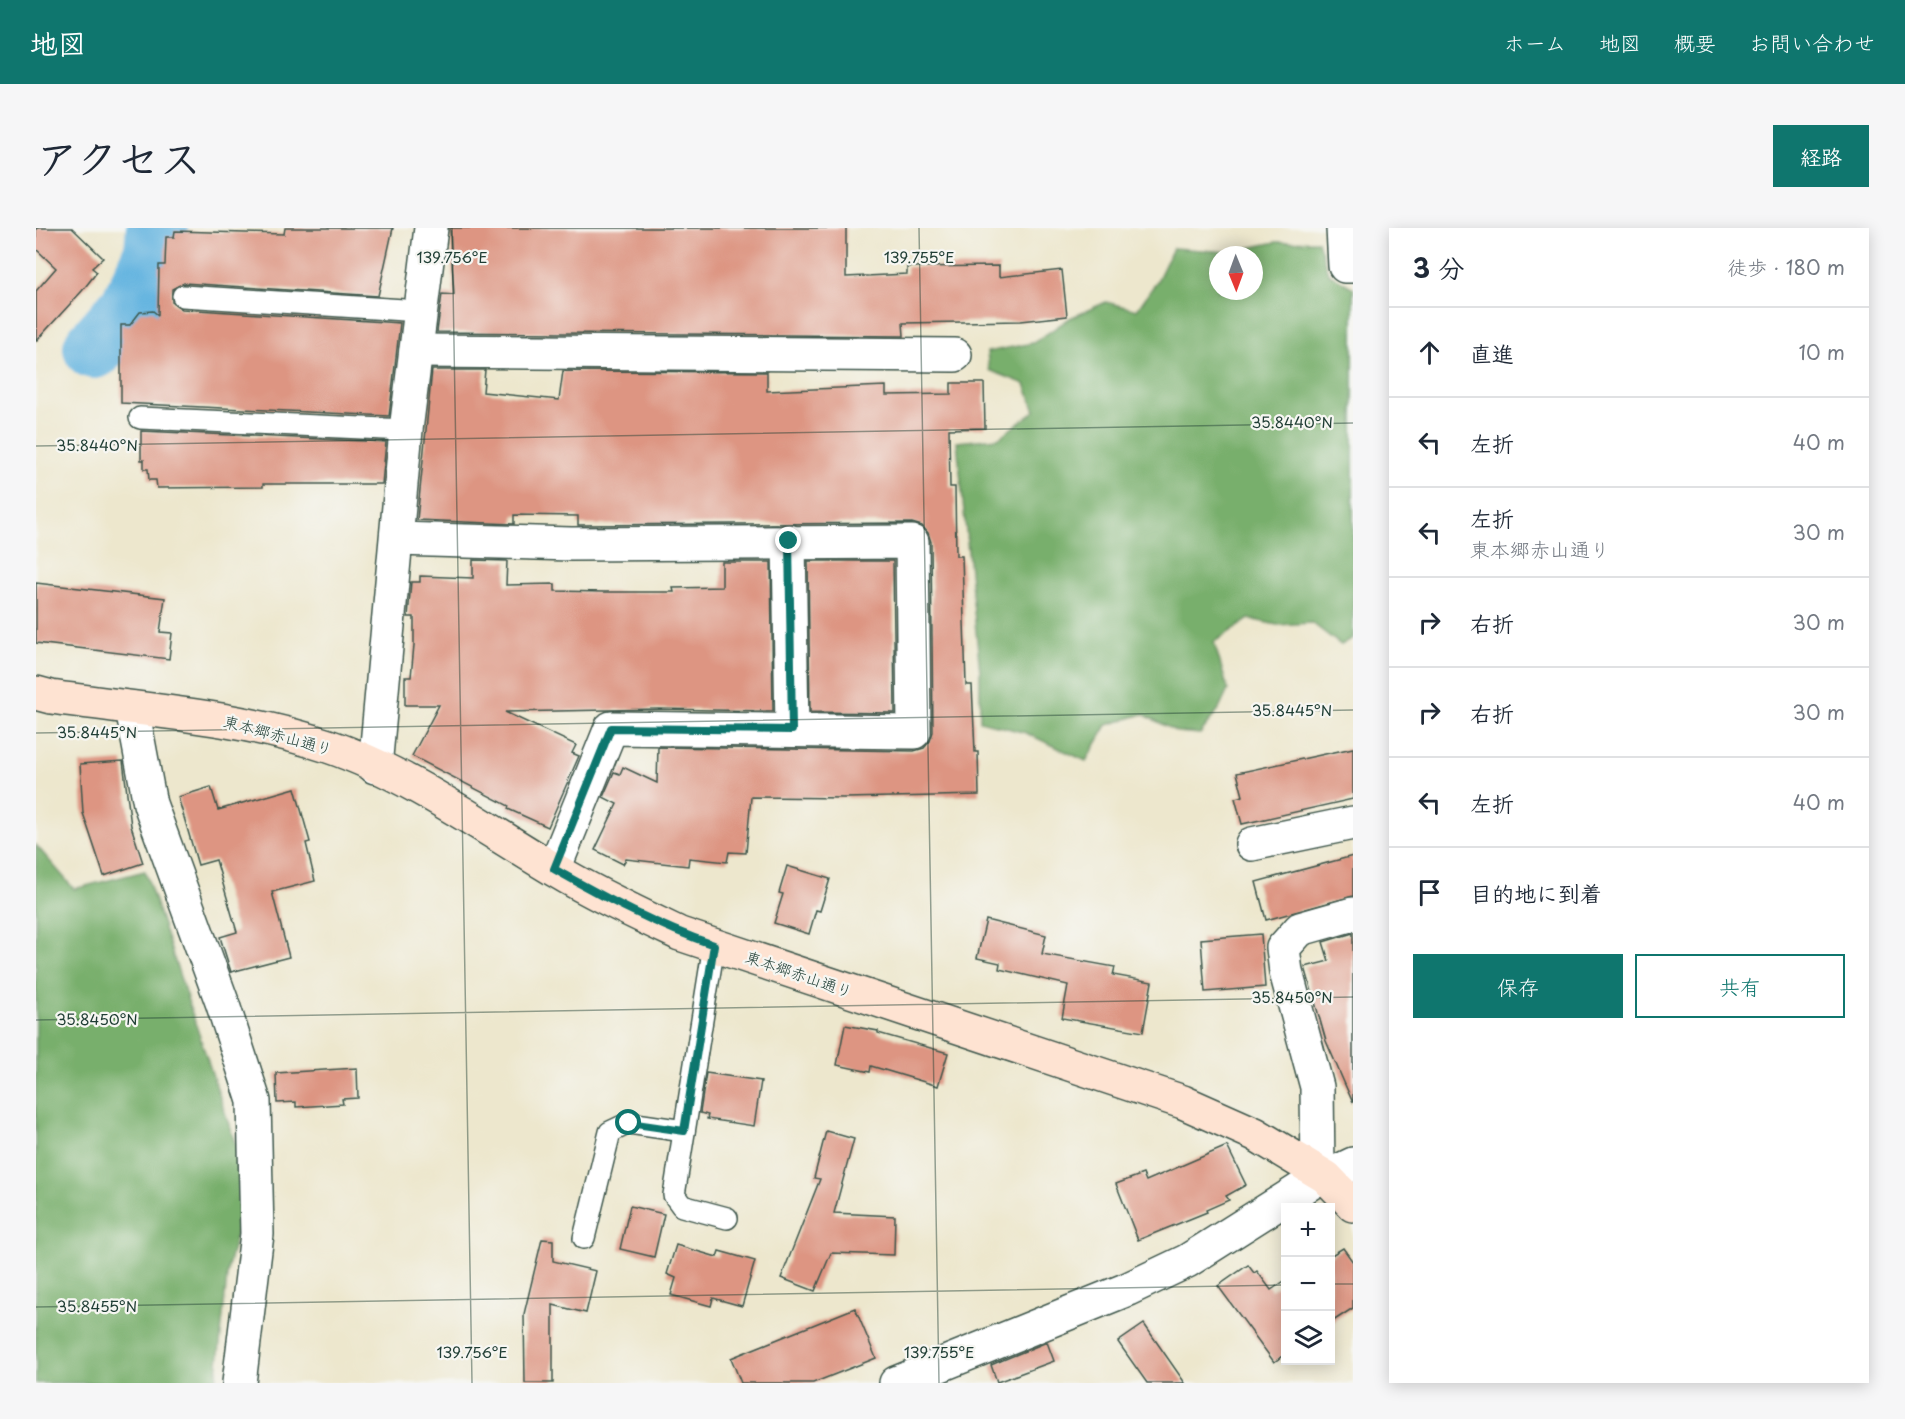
<!DOCTYPE html>
<html lang="ja">
<head>
<meta charset="utf-8">
<style>
	body { margin:0; font-family:"Playpen Sans","Klee One",sans-serif; background:#f6f6f7; color:#1f2937 }
	.controls { position:absolute; right:18px; bottom:18px; display:grid; overflow:hidden; border-radius:0px; box-shadow:0 3px 15px #0003 }
	.controls button { width:54px; height:54px; display:grid; place-items:center; padding:0; border:0; border-bottom:2px solid #e0e1e3; background:#fff; color:#1f2937; font:30px sans-serif }
	.compass { position:absolute; left:1173px; top:18px; width:54px; height:54px; border-radius:50%; background:#fff; box-shadow:0 3px 15px #0003; rotate:179deg }
	.stop { position:absolute; width:18px; height:18px; margin:-14px; border:4px solid #0f766e; border-radius:50%; background:#fff }
	.stop.end { background:#0f766e; border-color:#fff; box-shadow:0 2px 6px #0008 }
	.list { margin:0; padding:0; list-style:none }
	h2 { display:flex; justify-content:space-between; align-items:center; height:78px; margin:0; padding:0 24px; font-size:26px }
	h2 small { font-size:20px; font-weight:400; color:#747a83 }
	.list li { display:grid; grid-template-columns:39px 1fr auto; gap:18px; align-items:center; box-sizing:border-box; height:90px; padding:0 24px; border-top:2px solid #e0e1e3 }
	.list b { display:block; font-size:22px; white-space:nowrap }
	.list p { margin:0; font-size:20px; white-space:nowrap; color:#747a83 }
	.list em { font-size:20px; font-style:normal; color:#747a83 }
	.actions { display:flex; gap:12px; padding:18px 24px }
	.actions a { flex:1; padding:14px 0; border:2px solid #0f766e; border-radius:0px; text-align:center; font-size:21px; color:#0f766e }
	.actions .main { background:#0f766e; color:#fff }
	.icon { flex:none; width:33px; height:33px; fill:none; stroke:currentColor; stroke-width:2; stroke-linecap:round; stroke-linejoin:round }
	.map { position:relative; flex:none; width:1317px; height:1155px; overflow:hidden; border-radius:0px }
	header { display:flex; align-items:center; gap:36px; box-sizing:border-box; height:84px; padding:0 30px; background:#0f766e; color:#fff }
	header strong { font-size:28px }
	nav { display:flex; gap:33px; margin-inline-start:auto; font-size:21px }
	.intro { display:flex; align-items:center; justify-content:space-between; box-sizing:border-box; height:144px; padding:0 36px }
	h1 { margin:0; font-size:42px }
	.button { padding:15px 27px; border-radius:0px; background:#0f766e; color:#fff; font-size:21px; font-weight:700 }
	main { display:flex; gap:36px; padding:0 36px }
	aside { flex:1; background:#fff; border-radius:0px; box-shadow:0 3px 15px #0003 }
	.map>svg:first-child { display:block }
	.forest { fill:#78af6c; stroke:#4c7650; stroke-width:1.5; fill-rule:evenodd }
	.lines { fill:none; stroke-linecap:round; stroke-linejoin:round }
	.river { stroke:#66b5e0; stroke-width:62 }
	.building { fill:#dd9582 }
	.lane-casing { stroke:#3e564b; stroke-width:24 }
	.street-casing { stroke:#3e564b; stroke-width:36 }
	.secondary-casing { stroke:#3e564b; stroke-width:36 }
	.lane { stroke:#fff; stroke-width:21 }
	.street { stroke:#fff; stroke-width:33 }
	.secondary { stroke:#fee3d2; stroke-width:33 }
	.route { stroke:#0f766e; stroke-width:8 }
	.ticks { fill:none; stroke:#1f3d34; stroke-width:1.5; stroke-opacity:0.45 }
	.labels { text-anchor:middle; stroke-width:4.5; stroke-linejoin:round; paint-order:stroke }
	.street-label { font-size:16px; fill:#1f3d34; stroke:#f6f6f2 }
	.ticks-label { font-size:15px; text-anchor:middle; fill:#1f3d34; stroke:#f6f6f2; stroke-width:4.5; stroke-linejoin:round; paint-order:stroke }
</style>
</head>
<body>
<header>
<strong>地図</strong>
<nav><a>ホーム</a><a>地図</a><a>概要</a><a>お問い合わせ</a></nav>
</header>
<div class="intro"><h1>アクセス</h1><a class="button">経路</a></div>
<main>
<div class="map">
<svg width="1317" height="1155" viewBox="0 0 1317 1155">
	<rect width="100%" height="100%" fill="#f6f6f2"/>
	<filter id="ink" filterUnits="userSpaceOnUse"><feTurbulence type="fractalNoise" baseFrequency=".0167" numOctaves="2"/><feDisplacementMap in="SourceGraphic" scale="12" xChannelSelector="R" yChannelSelector="G"/><feConvolveMatrix kernelMatrix="1 2 1 2 8 2 1 2 1" color-interpolation-filters="sRGB"/></filter>
	<filter id="wash" filterUnits="userSpaceOnUse"><feTurbulence type="fractalNoise" baseFrequency=".008" numOctaves="4" result="noise"/><feDisplacementMap in="SourceGraphic" scale="24" xChannelSelector="R" yChannelSelector="G"/><feGaussianBlur stdDeviation="1.35" result="paint"/><feColorMatrix in="noise" values="0 0 0 0 0 0 0 0 0 0 0 0 0 0 0 0 0 1.4 0 .05"/><feComposite in="paint" operator="in"/></filter>
	<g filter="url(#wash)">
		<rect width="100%" height="100%" fill="#ede7cd"/>
		<g class="forest">
			<path d="M1282 13 1292 45 1317 60V410L1305 417 1276 395 1241 397 1213 391 1178 414 1192 462 1183 481 1164 506 1141 504 1107 486 1071 497 1050 533 990 505 944 493V443L921 214 962 210 999 183 989 156 953 142 951 124 997 115 1034 90 1070 74 1101 82 1121 53 1137 20 1194 24 1240 14ZM1182 27H1218V63H1182Z"/>
			<polygon points="0,617 38,661 109,643 213,957 192,1039 180,1155 0,1155"/>
		</g>
		<g class="lines">
			<polyline class="river" points="58,120 95,78 119,24 121,0"/>
		</g>
		<g id="blocks">
			<g class="building">
				<polygon points="0,0 36,0 67,30 56,40 61,44 46,63 0,113 0,63 20,40 0,21"/>
				<polygon points="249,0 357,0 342,68 148,55 136,61 136,74 146,81 364,95 353,188 85,175 85,97 94,97 104,84 117,83 122,87 123,37 129,37 130,9 138,9 139,3 248,6"/>
				<polygon points="414,0 810,0 810,49 871,46 871,39 963,38 963,49 1026,42 1031,88 985,93 867,95 868,108 401,104 406,66 418,67"/>
				<polygon points="396,142 449,142 447,164 523,172 527,143 731,144 731,163 850,158 850,167 915,166 915,155 948,155 949,200 913,201 914,259 919,259 920,328 926,328 930,457 936,457 939,524 942,524 943,567 810,570 715,569 710,625 693,624 691,634 653,630 652,638 590,631 587,636 559,622 581,576 567,569 578,544 584,546 587,539 621,555 622,519 878,523 888,520 894,513 897,504 895,314 892,305 886,298 876,295 542,297 542,288 478,287 478,296 381,292"/>
				<polygon points="105,203 350,214 346,256 227,256 227,259 121,260 120,252 113,252 112,241 108,241 108,232 105,232"/>
				<polygon points="437,332 471,333 470,357 519,356 519,363 568,364 638,364 637,360 686,359 686,334 735,334 737,483 622,481 469,484 540,517 536,525 543,528 512,599 472,581 473,578 376,528 403,477 369,477 369,449 375,449 378,417 378,389 372,389 375,354 384,354 384,348 437,350"/>
				<polygon points="772,333 857,333 859,485 774,484"/>
				<polygon points="0,355 129,370 124,404 136,405 133,431 0,415"/>
				<polygon points="1317,520 1317,571 1206,596 1199,570 1207,568 1201,545"/>
				<polygon points="87,533 95,598 107,635 68,648 47,585 44,536"/>
				<polygon points="175,559 182,582 259,560 274,614 270,615 279,653 236,664 253,729 195,744 184,709 201,704 180,632 162,637 142,569"/>
				<polygon points="1317,628 1317,668 1230,692 1220,654"/>
				<polygon points="751,638 794,651 784,683 780,682 773,706 738,695 747,666 743,665"/>
				<polygon points="950,692 1010,707 1006,726 1079,739 1077,747 1116,754 1107,804 1026,790 1032,757 963,741 964,735 941,730"/>
				<polygon points="1317,705 1317,875 1290,813 1269,739 1293,733 1287,714"/>
				<polygon points="1225,706 1229,759 1169,764 1165,711"/>
				<polygon points="809,797 842,803 842,805 912,825 902,858 835,838 834,844 801,837"/>
				<polygon points="321,840 322,870 306,871 307,876 260,879 260,874 241,875 240,845"/>
				<polygon points="670,845 725,853 718,898 671,891 672,887 664,885"/>
				<polygon points="790,903 818,911 798,985 859,988 858,1027 795,1025 779,1063 745,1050 784,951 778,950"/>
				<polygon points="1191,918 1210,957 1190,968 1193,972 1170,982 1171,984 1102,1012 1080,956 1107,946 1110,953"/>
				<polygon points="594,978 628,986 618,1029 584,1021"/>
				<polygon points="506,1011 517,1012 517,1033 560,1043 550,1085 517,1077 517,1155 489,1155 488,1086"/>
				<polygon points="640,1017 681,1029 683,1023 719,1033 706,1078 677,1070 675,1078 635,1067 640,1050 631,1046"/>
				<polygon points="1307,1020 1317,1034 1317,1080 1294,1095 1294,1028"/>
				<polygon points="1212,1037 1218,1045 1221,1043 1235,1062 1250,1052 1250,1126 1238,1134 1182,1058"/>
				<polygon points="819,1080 840,1130 777,1155 705,1155 695,1130"/>
				<polygon points="1108,1096 1149,1155 1111,1155 1082,1114"/>
				<polygon points="1011,1114 1018,1133 961,1154 955,1137"/>
			</g>
		</g>
	</g>
	<g filter="url(#ink)">
		<use href="#blocks" fill-opacity="0" stroke="#3e564b" stroke-width="1.5"/>
		<g class="lines">
			<defs>
				<g id="lane">
					<polyline points="147,68 384,83"/>
					<polyline points="104,190 370,202"/>
					<polyline points="678,717 638,967 646,978 691,990"/>
					<polyline points="548,1010 574,904 593,895 648,903"/>
				</g>
				<g id="street">
					<polyline points="1307,0 1309,38 1317,38"/>
					<polyline points="380,123 919,127"/>
					<polyline points="361,311 535,316 876,314 878,504 575,500 518,641"/>
					<polyline points="753,313 756,502"/>
					<polyline points="96,480 114,576 186,774 218,873 221,1006 203,1155"/>
					<polyline points="339,539 370,202 395,0"/>
					<polyline points="1216,616 1317,595"/>
					<polyline points="1282,944 1281,859 1250,744 1247,720 1264,701 1317,686"/>
					<polyline points="1290,949 1317,936"/>
					<polyline points="860,1155 1092,1061 1151,1033 1287,947"/>
				</g>
				<path id="secondary" d="M0 465 15 469C107 482 203 488 292 518 371 545 447 599 519 642 559 666 602 686 644 706L1147 874 1219 906 1290 949 1317 977"/>
			</defs>
			<use href="#lane" class="lane-casing"/>
			<use href="#street" class="street-casing"/>
			<use href="#secondary" class="secondary-casing"/>
			<use href="#lane" class="lane"/>
			<use href="#street" class="street"/>
			<use href="#secondary" class="secondary"/>
		</g>
	</g>
	<g class="lines" filter="url(#ink)">
		<path class="route" d="M593 895 648 903 678 717C622 698 569 670 518 641L575 500 756 502 753 313"/>
	</g>
	<path class="ticks" d="M416 0 436 1155M883 0 903 1155M0 218 1317 195M0 505 1317 482M0 792 1317 769M1294 1056H1317M0 1079 1250 1057"/>
	<g class="labels">
		<g class="street-label">
			<text transform="translate(242 507) rotate(15)" y="6">東本郷赤山通り</text>
			<text transform="translate(763 746) rotate(19)" y="6">東本郷赤山通り</text>
		</g>
	</g>
	<g class="ticks-label">
		<text x="416" y="35">139.756°E</text>
		<text x="883" y="35">139.755°E</text>
		<text x="1256" y="200">35.8440°N</text>
		<text x="61" y="223">35.8440°N</text>
		<text x="1256" y="488">35.8445°N</text>
		<text x="61" y="510">35.8445°N</text>
		<text x="1256" y="775">35.8450°N</text>
		<text x="61" y="797">35.8450°N</text>
		<text x="61" y="1084">35.8455°N</text>
		<text x="436" y="1130">139.756°E</text>
		<text x="903" y="1130">139.755°E</text>
	</g>
</svg>
<div class="controls">
<button>+</button>
<button>−</button>
<button><svg class="icon" aria-label="layers" viewBox="0 0 24 24"><path d="M12 4l9 5-9 5-9-5zM3 14l9 5 9-5"/></svg></button>
</div>
<svg class="compass" viewBox="-18 -18 36 36"><path d="M0-13l5 13h-10z" fill="#e53935"/><path d="M0 13l5-13h-10z" fill="#747a83"/></svg>
<div class="stop" style="left:593px;top:895px"></div>
<div class="stop end" style="left:753px;top:313px"></div>
</div>
<aside>
<h2>3 分<small>徒歩 · 180 m</small></h2>
<ul class="list">
<li><svg class="icon" aria-label="ahead" viewBox="0 0 24 24"><path d="M12 20V5M6 11l6-6 6 6"/></svg><div><b>直進</b></div><em>10 m</em></li>
<li><svg class="icon" aria-label="left" viewBox="0 0 24 24"><path d="M17 20v-9H6M10 6l-5 5 5 5"/></svg><div><b>左折</b></div><em>40 m</em></li>
<li><svg class="icon" aria-label="left" viewBox="0 0 24 24"><path d="M17 20v-9H6M10 6l-5 5 5 5"/></svg><div><b>左折</b><p>東本郷赤山通り</p></div><em>30 m</em></li>
<li><svg class="icon" aria-label="right" viewBox="0 0 24 24"><path d="M7 20v-9h11M14 6l5 5-5 5"/></svg><div><b>右折</b></div><em>30 m</em></li>
<li><svg class="icon" aria-label="right" viewBox="0 0 24 24"><path d="M7 20v-9h11M14 6l5 5-5 5"/></svg><div><b>右折</b></div><em>30 m</em></li>
<li><svg class="icon" aria-label="left" viewBox="0 0 24 24"><path d="M17 20v-9H6M10 6l-5 5 5 5"/></svg><div><b>左折</b></div><em>40 m</em></li>
<li><svg class="icon" aria-label="arrive" viewBox="0 0 24 24"><path d="M6 21V4h12l-3 4 3 4H6"/></svg><div><b>目的地に到着</b></div></li>
</ul>
<div class="actions"><a class="main">保存</a><a>共有</a></div>
</aside>
</main>
</body>
</html>
